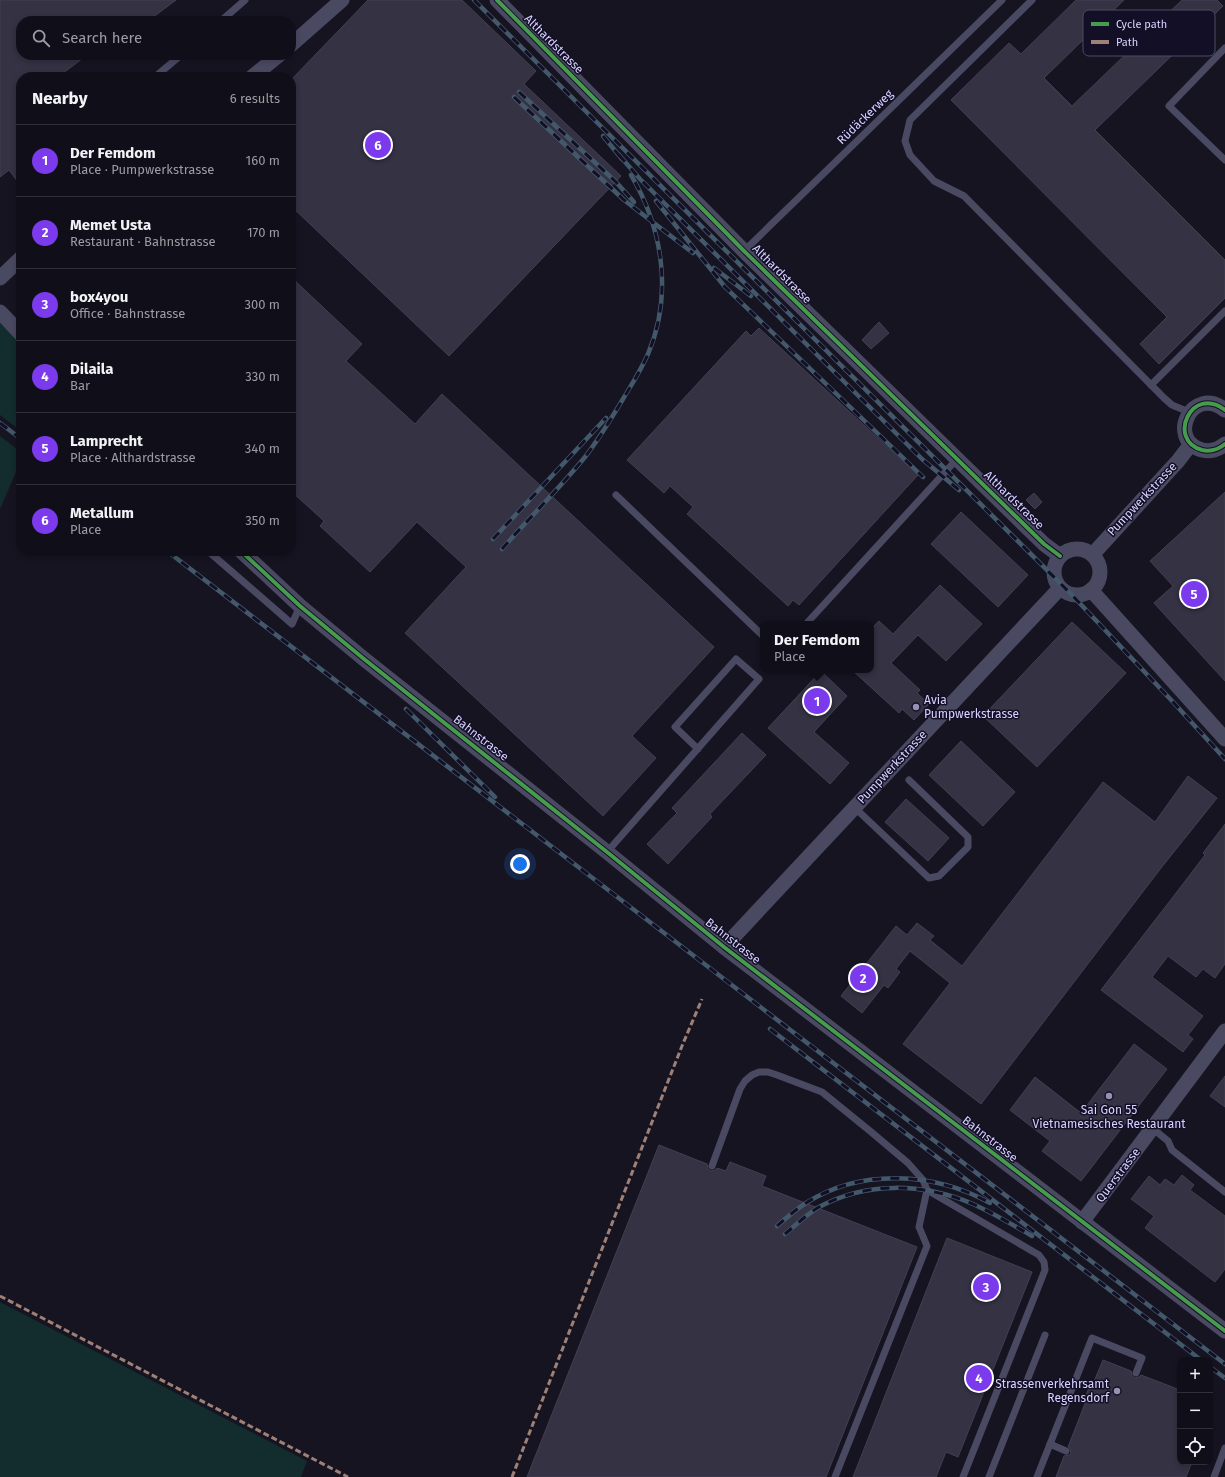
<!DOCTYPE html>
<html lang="en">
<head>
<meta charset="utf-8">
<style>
	body { margin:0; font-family:"Fira Sans",sans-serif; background:#191822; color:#f1f3f6 }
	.controls { position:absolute; right:12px; bottom:12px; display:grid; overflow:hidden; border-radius:8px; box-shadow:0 2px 6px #0003 }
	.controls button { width:36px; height:36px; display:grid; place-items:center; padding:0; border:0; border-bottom:1px solid #302f38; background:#100f19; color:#f1f3f6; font:20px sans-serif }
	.you { position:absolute; left:520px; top:864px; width:14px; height:14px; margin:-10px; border:3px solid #fff; border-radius:50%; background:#1a73e8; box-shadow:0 0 0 6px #1a73e833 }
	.badge { display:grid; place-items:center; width:26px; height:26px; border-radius:50%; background:#7c3aed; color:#fff; font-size:13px; font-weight:700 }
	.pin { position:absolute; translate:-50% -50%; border:2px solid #fff; box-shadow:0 1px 4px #0006 }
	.popup { position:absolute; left:760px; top:621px; width:114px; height:52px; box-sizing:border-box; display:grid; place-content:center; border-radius:8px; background:#100f19; filter:drop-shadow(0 1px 3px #0005); font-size:13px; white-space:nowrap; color:#9c9ca2 }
	.popup b { font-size:15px; color:#f1f3f6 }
	.popup::after { content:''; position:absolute; left:50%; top:100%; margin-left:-8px; border:8px solid transparent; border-top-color:#100f19 }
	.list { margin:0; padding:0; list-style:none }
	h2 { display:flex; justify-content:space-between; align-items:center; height:52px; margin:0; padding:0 16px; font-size:17px }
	h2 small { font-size:13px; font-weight:400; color:#9c9ca2 }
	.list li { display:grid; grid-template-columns:26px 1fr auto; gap:12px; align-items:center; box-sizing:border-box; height:72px; padding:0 16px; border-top:1px solid #302f38 }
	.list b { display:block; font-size:15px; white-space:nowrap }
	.list p { margin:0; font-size:13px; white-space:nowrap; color:#9c9ca2 }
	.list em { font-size:13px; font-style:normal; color:#9c9ca2 }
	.icon { flex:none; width:22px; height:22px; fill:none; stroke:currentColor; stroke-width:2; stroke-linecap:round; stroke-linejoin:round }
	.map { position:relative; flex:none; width:1225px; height:1477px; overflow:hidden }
	.search { position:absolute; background:#100f19; box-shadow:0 2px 6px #0003; left:16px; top:16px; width:280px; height:44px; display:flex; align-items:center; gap:10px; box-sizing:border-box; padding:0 14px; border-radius:16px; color:#9c9ca2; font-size:15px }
	.panel { position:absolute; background:#100f19; box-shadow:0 2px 6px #0003; left:16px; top:72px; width:280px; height:484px; border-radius:16px }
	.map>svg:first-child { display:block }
	.grass { fill:#132c2d }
	.building { fill:#343243; stroke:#433f54 }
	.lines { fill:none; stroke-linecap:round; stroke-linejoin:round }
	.service { stroke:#4a4962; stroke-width:7 }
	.minor { stroke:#4a4962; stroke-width:15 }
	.rail-casing { stroke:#43596b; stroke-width:4.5 }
	.rail { stroke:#130f26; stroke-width:3; stroke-dasharray:9; stroke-linecap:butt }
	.quiet { stroke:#9e8076; stroke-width:3; stroke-dasharray:6 3; stroke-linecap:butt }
	.cycleway-casing { stroke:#130f26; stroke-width:6 }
	.cycleway { stroke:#469c4c; stroke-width:4 }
	.poi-dot { fill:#9591b1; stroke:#130f26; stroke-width:1.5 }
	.labels { text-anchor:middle; stroke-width:3; stroke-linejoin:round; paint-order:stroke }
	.street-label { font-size:12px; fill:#d9d4ff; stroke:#130f26 }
	.poi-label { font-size:12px; fill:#d9d4ff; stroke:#130f26; text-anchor:start }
	.key { fill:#130f26; stroke:#4e4a67; stroke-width:1 }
	.key-label { font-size:11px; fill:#d9d4ff }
</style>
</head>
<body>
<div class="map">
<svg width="1225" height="1477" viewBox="0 0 1225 1477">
	<rect width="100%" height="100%" fill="#161421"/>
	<g class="grass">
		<polygon points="0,323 21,344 21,431 0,415"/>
		<polygon points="0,436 21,452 21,460 0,509"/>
		<polygon points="0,1302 307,1461 301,1477 0,1477"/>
	</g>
	<g class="building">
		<polygon points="0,0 176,0 148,21 21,21 21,55 87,55 58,77 21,77 21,186 9,170 0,177"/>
		<polygon points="368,0 462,0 536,71 524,84 621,176 449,356 291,206 291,80"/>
		<polygon points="1076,0 1124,0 1044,78 1072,106 1182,0 1217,0 1223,6 1095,130 1225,260 1225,298 1159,364 1140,344 1167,317 951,100 1009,43 1021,54"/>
		<polygon points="291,277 362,344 346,361 415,424 442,394 714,647 632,736 656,758 603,816 405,633 466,567 417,522 370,572 320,526 324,521 291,491"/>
		<polygon points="879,322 889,333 871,349 862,340"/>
		<polygon points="759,328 918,475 799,605 793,600 788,606 687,514 693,507 670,486 664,493 627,460 746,331 751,336"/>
		<polygon points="1225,492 1225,681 1154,603 1173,586 1150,561"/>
		<polygon points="1034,493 1042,502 1035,509 1026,500"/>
		<polygon points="961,512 1028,575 998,607 931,544"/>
		<polygon points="940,585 982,624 946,661 918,635 891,663 920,690 917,693 929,704 914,720 902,709 899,713 852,670 871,670 871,629 879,621 893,634"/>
		<polygon points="1072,622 1126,673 1037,767 983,716"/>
		<polygon points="821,671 847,696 814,732 849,763 830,784 768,728"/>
		<polygon points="742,733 766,755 710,814 712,817 668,864 647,844 677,813 672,808"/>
		<polygon points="961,741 1015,792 983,826 929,775"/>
		<polygon points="1188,776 1217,798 1161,868 981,1104 903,1044 950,983 910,951 896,969 900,972 888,988 884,985 862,1013 841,996 896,926 907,935 917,923 934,936 930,940 962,966 1103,782 1155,822"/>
		<polygon points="906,799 949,838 928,861 885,822"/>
		<polygon points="1225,824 1225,964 1215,978 1203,969 1196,977 1168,956 1152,977 1203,1016 1188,1035 1193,1039 1183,1052 1101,990 1173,897 1205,855 1203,853"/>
		<polygon points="1134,1044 1167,1069 1081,1181 1042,1151 1050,1141 1010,1110 1035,1077 1081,1113"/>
		<polygon points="1225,1076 1225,1107 1210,1096"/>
		<polygon points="659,1145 707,1164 708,1169 711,1171 715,1170 717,1168 726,1171 730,1162 766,1176 762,1186 917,1247 826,1477 527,1477"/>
		<polygon points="1182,1175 1194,1185 1190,1190 1225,1216 1225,1269 1215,1282 1145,1228 1154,1216 1131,1199 1149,1176 1160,1185 1165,1179 1174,1185"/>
		<polygon points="947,1238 1032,1272 958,1457 946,1452 936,1477 853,1477"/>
		<polygon points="1103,1360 1131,1371 1132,1376 1135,1378 1139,1377 1141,1375 1180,1390 1180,1462 1192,1462 1186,1477 1056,1477 1064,1456 1069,1455 1071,1453 1070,1448 1068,1447 1086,1401 1084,1400 1091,1383 1093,1384"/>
	</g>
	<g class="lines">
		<g class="service">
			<polyline points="1032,0 910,120 905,141 910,155 934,181 964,196 1164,398 1172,405 1189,412"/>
			<polyline points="221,21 245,0"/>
			<polyline points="1225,48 1169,106 1225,160"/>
			<polyline points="155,77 181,55"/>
			<polyline points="744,251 1002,0"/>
			<polyline points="1151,385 1225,311"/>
			<polyline points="616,495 763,636"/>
			<polyline points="208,551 292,624 300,606"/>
			<polyline points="806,624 957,459"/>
			<polyline points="854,807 929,878 939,876 968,847 968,837 909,780"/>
			<polyline points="607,852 759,679 736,659 675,727 698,749"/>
			<polyline points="1152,1128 1168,1141 1172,1150 1225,1192"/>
			<polyline points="712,1166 740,1089 745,1081 752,1075 759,1072 768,1072 777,1075 822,1092 870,1131 908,1163 923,1180 927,1190 919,1227 927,1246 835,1477"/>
			<polyline points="927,1190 1039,1255 1044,1262 1045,1270 963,1477"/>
			<polyline points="1050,1444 1066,1451"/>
			<polyline points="989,1477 1045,1335"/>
			<polyline points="1037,1477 1092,1338 1142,1358 1136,1373"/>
			<polyline points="1214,1477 1225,1448"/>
		</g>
		<g class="minor">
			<polyline points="497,0 744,251 1044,544 1060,556"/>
			<polyline points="291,45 342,0"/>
			<polyline points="252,77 279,55"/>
			<polyline points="0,278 21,258"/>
			<polyline points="0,312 21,334"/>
			<path d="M1225 410C1192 384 1166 440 1202 450 1211 452 1219 449 1225 444"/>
			<circle cx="1077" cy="572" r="23"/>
			<polyline points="241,551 300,606 364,659 607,852 724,947 1225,1331"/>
			<polyline points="1093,554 1178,461 1191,444"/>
			<polyline points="1091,590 1225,739"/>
			<polyline points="724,947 1060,588"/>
			<polyline points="1082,1222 1225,1031"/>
		</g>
		<defs>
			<g id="rail">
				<polyline points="474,0 1071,594 1173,702 1225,759"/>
				<polyline points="519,92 616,182 634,202"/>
				<polyline points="514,97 624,200 693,253"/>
				<polyline points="603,136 622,159"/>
				<polyline points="619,155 640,179 922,459 959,490"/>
				<polyline points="656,201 725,287 923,477"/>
				<polyline points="714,268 751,296"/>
				<polyline points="0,423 21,439"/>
				<polyline points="493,539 606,418"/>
				<path d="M502 549C529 518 559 489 585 457 599 439 611 419 623 399 632 384 641 370 648 354 673 295 663 229 631 175"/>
				<polyline points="167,551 1225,1364"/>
				<polyline points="406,709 495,797"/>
				<polyline points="770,1029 1201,1360"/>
				<path d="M777 1226C786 1218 795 1210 806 1203 861 1168 934 1172 990 1203"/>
				<path d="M785 1234C796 1225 807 1214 819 1207 867 1181 923 1183 973 1204 993 1213 1013 1225 1032 1236"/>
				<polyline points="1210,1367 1225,1378"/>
			</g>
		</defs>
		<use href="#rail" class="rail-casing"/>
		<use href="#rail" class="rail"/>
		<g class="quiet">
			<polyline points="0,1296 348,1477"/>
			<polyline points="512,1477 682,1046 702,999"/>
		</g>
		<defs>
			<g id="cycleway">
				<polyline points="497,0 744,251 1044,544 1060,556"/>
				<path d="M1225 410C1192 384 1166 440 1202 450 1211 452 1219 449 1225 444"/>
				<polyline points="241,551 300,606 364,659 607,852 724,947 1225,1331"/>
			</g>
		</defs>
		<use href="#cycleway" class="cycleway-casing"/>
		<use href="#cycleway" class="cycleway"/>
	</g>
	<g class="poi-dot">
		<circle cx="916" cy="707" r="4"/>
		<circle cx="1109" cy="1096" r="4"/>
		<circle cx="1117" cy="1391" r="4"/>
	</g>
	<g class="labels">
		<g class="street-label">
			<text transform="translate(554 44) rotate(45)" y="4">Althardstrasse</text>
			<text transform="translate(865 117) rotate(-44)" y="4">Rüdäckerweg</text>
			<text transform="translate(782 274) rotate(45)" y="4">Althardstrasse</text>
			<text transform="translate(1142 499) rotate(-47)" y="4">Pumpwerkstrasse</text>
			<text transform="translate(1014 500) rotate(44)" y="4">Althardstrasse</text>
			<text transform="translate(481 738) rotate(38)" y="4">Bahnstrasse</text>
			<text transform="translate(892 767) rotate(-47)" y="4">Pumpwerkstrasse</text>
			<text transform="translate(733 941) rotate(38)" y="4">Bahnstrasse</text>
			<text transform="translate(990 1139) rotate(38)" y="4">Bahnstrasse</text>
			<text transform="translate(1118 1175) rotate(-53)" y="4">Querstrasse</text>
		</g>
		<g class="poi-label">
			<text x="924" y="704">Avia<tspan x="924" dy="14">Pumpwerkstrasse</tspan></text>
			<text x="1109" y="1114" text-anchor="middle">Sai Gon 55<tspan x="1109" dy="14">Vietnamesisches Restaurant</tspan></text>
			<text x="1109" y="1388" text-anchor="end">Strassenverkehrsamt<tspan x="1109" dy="14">Regensdorf</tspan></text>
		</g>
	</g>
	<rect x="1083" y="10" width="132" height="46" rx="6" class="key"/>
	<rect x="1091" y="22" width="18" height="4" fill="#469c4c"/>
	<rect x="1091" y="40" width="18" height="4" fill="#9e8076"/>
	<g class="key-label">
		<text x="1116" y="28">Cycle path</text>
		<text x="1116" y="46">Path</text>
	</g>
</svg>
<div class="controls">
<button>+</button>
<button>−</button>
<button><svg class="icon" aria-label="locate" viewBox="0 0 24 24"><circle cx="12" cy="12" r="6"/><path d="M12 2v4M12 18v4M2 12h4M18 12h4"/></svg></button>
</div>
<div class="you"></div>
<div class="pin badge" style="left:817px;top:701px">1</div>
<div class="popup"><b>Der Femdom</b>Place</div>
<div class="pin badge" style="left:863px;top:978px">2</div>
<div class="pin badge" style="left:986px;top:1287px">3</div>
<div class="pin badge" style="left:979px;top:1378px">4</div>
<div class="pin badge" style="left:1194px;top:594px">5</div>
<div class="pin badge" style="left:378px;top:145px">6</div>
<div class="search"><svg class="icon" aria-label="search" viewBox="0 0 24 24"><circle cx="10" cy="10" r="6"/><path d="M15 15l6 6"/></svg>Search here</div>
<section class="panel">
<h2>Nearby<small>6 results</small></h2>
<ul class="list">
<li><span class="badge">1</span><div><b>Der Femdom</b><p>Place · Pumpwerkstrasse</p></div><em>160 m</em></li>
<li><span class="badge">2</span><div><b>Memet Usta</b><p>Restaurant · Bahnstrasse</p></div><em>170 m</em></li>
<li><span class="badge">3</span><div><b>box4you</b><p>Office · Bahnstrasse</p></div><em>300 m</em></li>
<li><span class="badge">4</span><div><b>Dilaila</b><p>Bar</p></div><em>330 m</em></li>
<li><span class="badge">5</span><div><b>Lamprecht</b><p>Place · Althardstrasse</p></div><em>340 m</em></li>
<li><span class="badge">6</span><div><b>Metallum</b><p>Place</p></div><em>350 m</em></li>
</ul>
</section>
</div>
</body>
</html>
